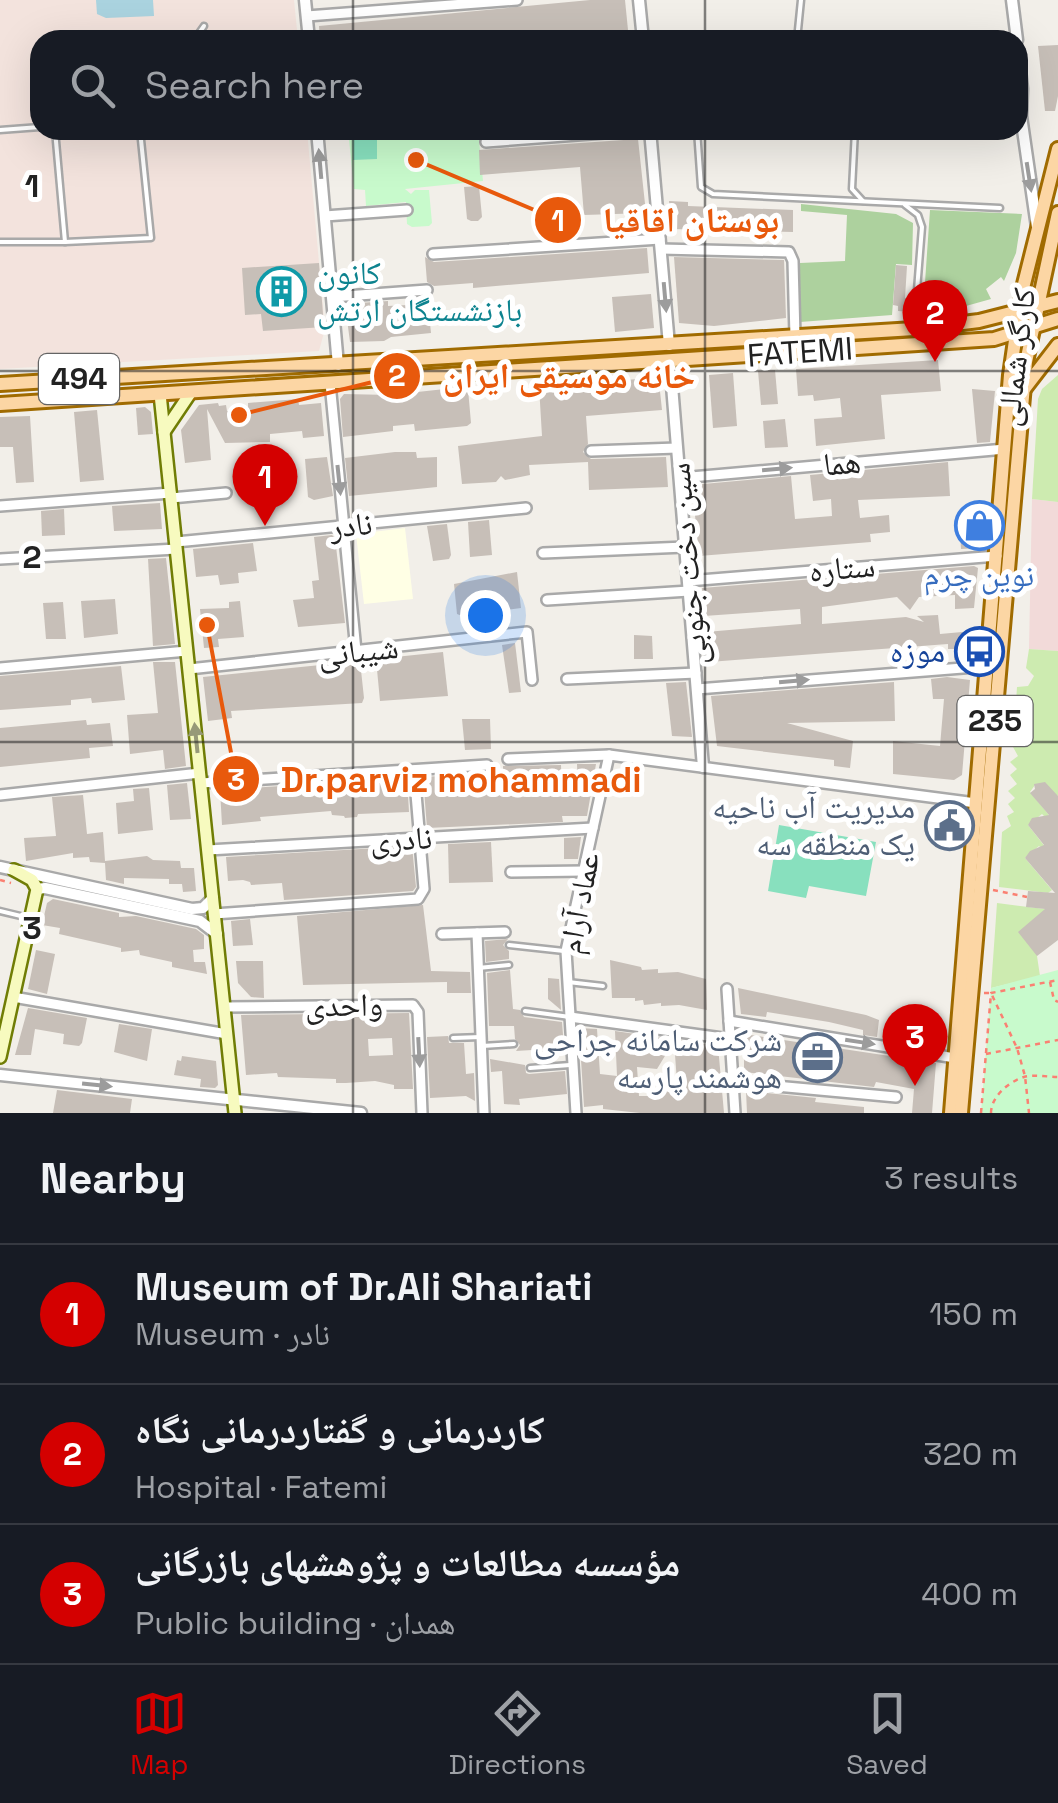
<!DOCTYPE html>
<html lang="en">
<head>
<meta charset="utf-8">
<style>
	body { margin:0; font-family:"Space Grotesk","Noto Naskh Arabic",sans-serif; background:#242831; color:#f1f3f6 }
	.you { position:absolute; left:485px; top:615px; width:35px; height:35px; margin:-25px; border:8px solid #fff; border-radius:50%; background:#1a73e8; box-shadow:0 0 0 15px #1a73e833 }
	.badge { display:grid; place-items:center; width:65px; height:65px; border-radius:50%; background:#d40000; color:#fff; font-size:32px; font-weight:700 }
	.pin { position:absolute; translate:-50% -82px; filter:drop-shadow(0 2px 5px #0008) }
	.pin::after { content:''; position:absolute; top:52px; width:35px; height:30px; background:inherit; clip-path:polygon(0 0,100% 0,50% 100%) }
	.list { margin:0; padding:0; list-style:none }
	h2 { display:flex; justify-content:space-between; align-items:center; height:130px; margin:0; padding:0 40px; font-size:42px }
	h2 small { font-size:32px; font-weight:400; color:#9ea1a6 }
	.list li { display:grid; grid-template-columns:65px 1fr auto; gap:30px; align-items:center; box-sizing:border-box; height:140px; padding:0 40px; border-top:2px solid #363941 }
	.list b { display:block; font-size:38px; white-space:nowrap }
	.list p { margin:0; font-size:32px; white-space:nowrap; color:#9ea1a6 }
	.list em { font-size:32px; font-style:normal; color:#9ea1a6 }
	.icon { flex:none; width:55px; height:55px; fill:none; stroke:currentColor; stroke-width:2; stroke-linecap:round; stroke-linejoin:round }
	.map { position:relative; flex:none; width:1058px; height:1113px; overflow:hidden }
	.search { position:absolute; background:#171b24; box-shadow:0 10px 40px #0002; left:30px; right:30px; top:30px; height:110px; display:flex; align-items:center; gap:25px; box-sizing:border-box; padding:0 35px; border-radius:30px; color:#9ea1a6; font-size:38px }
	.sheet { height:550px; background:#171b24 }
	nav { display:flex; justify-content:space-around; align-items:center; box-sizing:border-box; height:140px; border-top:2px solid #363941; background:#171b24; font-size:28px; color:#9ea1a6 }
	nav a { display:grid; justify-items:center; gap:5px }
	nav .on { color:#d40000 }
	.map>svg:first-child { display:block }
	.commercial { fill:#f2dad9 }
	.education { fill:#ffffe5 }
	.military { fill:#f3e3dd }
	.grass { fill:#cdebb0 }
	.forest { fill:#add19e }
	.park { fill:#c8facc }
	.pitch { fill:#88e0be }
	.water { fill:#aad3df }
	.building { fill:#c7bfb8; fill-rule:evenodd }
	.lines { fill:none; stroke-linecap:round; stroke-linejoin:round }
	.service-casing { stroke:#a9a9a9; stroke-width:9 }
	.minor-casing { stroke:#a9a9a9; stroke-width:14 }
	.tertiary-casing { stroke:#a9a9a9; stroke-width:15 }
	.secondary-casing { stroke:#707d05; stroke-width:16 }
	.primary-casing { stroke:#a06b00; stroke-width:18 }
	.path { stroke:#fa8072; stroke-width:2.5; stroke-dasharray:5 5; stroke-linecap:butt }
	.service { stroke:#fff; stroke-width:4 }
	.minor { stroke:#fff; stroke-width:9 }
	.tertiary { stroke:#fff; stroke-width:10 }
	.secondary { stroke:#f7fabf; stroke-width:11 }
	.primary { stroke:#fcd6a4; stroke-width:12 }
	.oneway { fill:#9c9c9c }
	.oneway2 { fill:#979978 }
	.grid { fill:none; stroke:#222; stroke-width:2.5; stroke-opacity:0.55 }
	.labels { text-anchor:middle; stroke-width:10; stroke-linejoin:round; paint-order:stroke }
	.shield { fill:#fff; stroke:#646464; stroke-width:2.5 }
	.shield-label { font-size:30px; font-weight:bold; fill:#222 }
	.culture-label { font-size:32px; fill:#0d838f; stroke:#fff; text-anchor:start }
	.street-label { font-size:32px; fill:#222; stroke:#fff }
	.shop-label { font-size:32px; fill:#366cbe; stroke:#fff }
	.transit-label { font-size:32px; fill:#164399; stroke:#fff; text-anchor:end }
	.service-label { font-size:32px; fill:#4e5e75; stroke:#fff; text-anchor:end }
	.grid-label { font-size:32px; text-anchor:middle; font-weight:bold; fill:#222; stroke:#fff; stroke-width:10; stroke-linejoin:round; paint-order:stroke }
	.leader { fill:none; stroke:#e8590c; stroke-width:4 }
	.callout-dot { fill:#e8590c; stroke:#fff; stroke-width:4 }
	.mark-label { font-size:30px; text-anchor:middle; font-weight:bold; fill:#fff }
	.callout-label { font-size:35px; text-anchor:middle; font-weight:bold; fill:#e8590c; stroke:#fff; stroke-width:10; stroke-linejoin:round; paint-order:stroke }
</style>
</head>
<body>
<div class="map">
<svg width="1058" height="1113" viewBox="0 0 1058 1113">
	<rect width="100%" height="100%" fill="#f2efe9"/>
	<polygon class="commercial" points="1032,499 1058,502 1058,651 1029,649"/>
	<polygon class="education" points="405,528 413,599 364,604 356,534"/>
	<polygon class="military" points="0,0 294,0 298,40 40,40 40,130 307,130 325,329 319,351 0,369"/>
	<g class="grass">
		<polygon points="1058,375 1058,502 1032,499 1038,399 1042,389"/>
		<polygon points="1029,649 1058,651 1058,796 1035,785 1030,792 1049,815 1046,818 1042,814 1028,825 1046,848 1043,850 1039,846 1025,858 1052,890 1048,893 999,887 1002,832 1011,826 1007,816 1014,812 1008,804 1015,798 1008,791 1017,784 1010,775 1017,769 1010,762 1018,756 1013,747 1017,687 1028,686 1034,676 1026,668"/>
		<polygon points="997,903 1045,909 1037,956 1040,976 991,988"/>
	</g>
	<g class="forest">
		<polygon points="801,204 896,214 913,223 912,265 896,264 892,315 800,322 800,263 845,261 847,215 801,211"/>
		<polygon points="930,210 1022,214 1016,253 1004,281 1001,277 986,289 991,299 941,313 941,298 924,297"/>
	</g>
	<g class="park">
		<polygon points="348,130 532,130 533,135 479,140 483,181 405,189 411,194 415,190 429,190 432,223 429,226 412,227 407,224 406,202 366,206 365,190 354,189"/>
		<polygon points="1058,970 1058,1113 981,1113 991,988"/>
	</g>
	<g class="pitch">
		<polygon points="352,130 377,130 377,159 353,160"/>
		<polygon points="779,825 876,842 866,896 809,886 806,898 768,891"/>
	</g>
	<polygon class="water" points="96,0 153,0 154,16 106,18 97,14"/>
	<g class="building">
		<polygon points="625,0 629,40 320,40 319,26 590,0"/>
		<polygon points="1058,45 1058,96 1055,111 1045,111 1038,46"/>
		<polygon points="638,139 646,213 584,215 580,167 480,175 479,150"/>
		<polygon points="479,186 482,217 478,221 471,221 467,219 464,187"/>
		<polygon points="669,201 688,202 688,206 793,210 793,232 671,229"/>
		<polygon points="647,248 649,273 473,288 473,283 434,286 427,282 425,257 434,262"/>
		<polygon points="674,257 784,260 786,318 714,326 679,323"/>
		<polygon points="319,263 324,327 263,331 261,314 245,315 242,268"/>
		<polygon points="896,265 907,266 905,298 911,299 910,312 898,311 898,306 893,305"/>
		<polygon points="651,294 654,328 615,332 612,297"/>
		<polygon points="388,301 388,306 428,304 431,333 391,337 384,341 350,342 345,304"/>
		<polygon points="938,360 941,391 881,395 885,439 816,446 814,419 842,417 840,398 814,401 813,395 798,396 796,369"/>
		<polygon points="775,370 778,404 761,405 758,371"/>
		<polygon points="733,373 737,426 713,428 709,375"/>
		<polygon points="653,378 659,382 662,410 586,416 588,444 583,452 591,459 666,457 668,487 589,490 588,462 529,465 530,475 505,480 501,476 496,482 462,484 458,446 542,436 539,386"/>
		<polygon points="454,388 468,389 471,423 467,426 415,431 414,424 393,426 393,431 343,437 340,399 344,394 390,395"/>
		<polygon points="972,389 995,391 990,442 977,443"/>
		<polygon points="298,399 299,405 321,403 324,436 303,438 302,431 270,434 270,442 225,443 207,409 211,460 185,463 181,430 199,405 218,403 219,406 226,405 227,411 248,410 248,403"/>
		<polygon points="145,407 151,412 153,434 138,435 136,408"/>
		<polygon points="97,410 104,480 80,482 74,412"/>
		<polygon points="30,416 34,482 16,483 13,447 0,447 0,417"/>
		<polygon points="785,419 788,447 765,448 763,421"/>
		<polygon points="395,452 416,452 417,458 437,457 437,487 349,496 345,458"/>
		<polygon points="327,457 333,496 314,500 308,497 305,459"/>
		<polygon points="948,462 950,496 858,500 860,518 889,515 890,532 870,534 871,542 699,556 692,485 791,476 795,519 832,516 831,499 813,501 810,475"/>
		<polygon points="160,503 162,529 114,531 112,506"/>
		<polygon points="64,509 65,535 42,536 41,511"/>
		<polygon points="984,512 981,548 961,549 959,513"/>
		<polygon points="489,520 492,555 470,557 468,522"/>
		<polygon points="447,524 451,555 449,559 433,561 427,526"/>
		<polygon points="332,535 335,538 345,623 298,627 293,600 314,598 312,581 319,580 314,537"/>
		<polygon points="253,543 257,571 238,573 239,583 220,585 218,575 196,577 193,549"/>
		<polygon points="166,558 175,644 153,646 148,559"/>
		<polygon points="974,566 978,568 974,608 955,609 955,595 919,597 910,610 897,597 822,607 822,624 906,617 924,622 917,616 938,615 940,634 973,631 971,658 954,660 954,649 948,649 948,644 709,662 706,632 801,624 800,609 704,616 702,588"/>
		<polygon points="517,572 521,608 462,616 457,614 454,584"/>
		<polygon points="115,599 118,634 84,638 81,601"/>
		<polygon points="240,601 244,637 218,639 219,647 204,648 200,609 229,608 229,602"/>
		<polygon points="63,602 66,639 46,639 43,603"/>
		<polygon points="634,635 652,636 653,659 634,659"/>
		<polygon points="515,643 521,692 509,693 502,645"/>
		<polygon points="443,652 448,696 380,701 376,659"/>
		<polygon points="360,661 364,698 362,703 231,711 232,718 208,721 203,677"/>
		<polygon points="153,662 175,662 186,766 165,769 163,750 130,754 127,715 158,713"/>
		<polygon points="121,666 125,700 92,703 91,698 71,700 71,705 0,710 0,676"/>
		<polygon points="947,677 970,680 962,775 954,780 893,774 893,741 940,746 944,699 933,699 931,679"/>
		<polygon points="686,682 692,737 672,736 666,683"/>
		<polygon points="894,682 895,721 787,723 853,741 850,768 834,766 834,760 717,746 711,696"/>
		<polygon points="462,719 490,719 491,749 465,750"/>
		<polygon points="86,720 87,725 110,723 113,746 89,748 90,758 0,767 0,728"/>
		<polygon points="577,764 596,764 587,816 562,816 563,822 427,828 423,777 488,773 503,769 503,766 561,765 562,793 578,793"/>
		<polygon points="407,778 409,812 358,814 357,817 345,818 344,816 332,815 331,811 260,817 261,821 222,825 220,790"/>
		<polygon points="1045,782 1058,796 1058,940 1037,956 1018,932 1045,909 1026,907 1028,891 1055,893 1025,858 1030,851 1044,845 1028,825 1032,818 1049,815 1030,793 1035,789 1034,784"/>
		<polygon points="187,783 191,819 170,820 167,785"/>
		<polygon points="149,788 153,830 118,834 116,803 134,801 133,789"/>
		<polygon points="83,795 87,834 103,832 105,861 147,856 153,860 180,861 181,868 194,868 196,891 183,892 182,884 169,884 169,879 124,878 124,884 106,880 105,863 90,862 89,857 73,858 73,853 26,861 24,838 56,836 52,797"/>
		<polygon points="581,837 578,859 564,859 564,838"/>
		<polygon points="491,842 493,882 449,883 448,844"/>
		<polygon points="412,846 416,887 413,891 284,900 282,883 251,885 250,882 243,880 228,881 226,857"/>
		<polygon points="53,899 119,913 119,917 136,916 196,929 204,935 204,949 193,950 194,962 205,962 207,974 172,967 172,962 140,955 139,950 121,952 121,948 59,934 60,928 42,925 47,903"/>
		<polygon points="423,905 431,971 470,972 471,993 447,993 447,982 303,985 297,916"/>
		<polygon points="250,919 253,945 233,946 231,921"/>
		<polygon points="508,939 503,945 509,951 509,959 486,962 485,941"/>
		<polygon points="36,950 55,954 47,994 28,989"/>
		<polygon points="610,960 641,967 642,970 658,969 658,973 678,972 706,979 707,1010 679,1005 661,1006 661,1003 644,1005 643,1000 635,1001 635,998 612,998"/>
		<polygon points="236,961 263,961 264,998 251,997 238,983"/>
		<polygon points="510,970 513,1009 520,1010 524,1017 562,1022 564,1048 516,1051 520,1045 515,1039 514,1026 489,1026 487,973"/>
		<polygon points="548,978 559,979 561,1010 548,999"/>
		<polygon points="738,988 866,1015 879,1020 877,1037 863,1035 863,1030 829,1022 767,1012 766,1017 741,1014"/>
		<polygon points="28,1008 87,1018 82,1043 79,1046 63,1044 64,1034 35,1029 31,1055 15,1055"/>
		<path d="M409 1013 413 1089H394V1085L375 1081 346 1083H336V1079L278 1077 277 1073 246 1075 241 1015ZM392 1038 393 1055 369 1056 368 1039Z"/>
		<polygon points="119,1024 152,1029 147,1061 114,1052"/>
		<polygon points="903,1025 941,1032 939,1047 901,1041"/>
		<path d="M579 1028 597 1029 600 1074 617 1076 615 1031 718 1046 724 1113H640L603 1109V1105L584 1107ZM674 1041 677 1082 656 1080 657 1096H639L637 1067 657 1069Z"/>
		<polygon points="744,1034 936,1063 932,1113 912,1113 914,1089 876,1082 874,1087 744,1072"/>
		<polygon points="448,1036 449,1043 464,1043 466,1074 474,1073 475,1101 466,1096 430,1098 427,1037"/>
		<polygon points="182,1056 216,1061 218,1085 215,1088 200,1087 201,1079 174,1075 177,1060 181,1061"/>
		<polygon points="490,1059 525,1065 526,1073 529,1074 565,1071 567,1094 519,1099 520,1105 504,1104 502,1071 491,1072"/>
		<polygon points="57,1090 132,1099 130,1113 53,1113"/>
		<polygon points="746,1091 816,1098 815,1102 864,1107 864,1113 747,1113"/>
	</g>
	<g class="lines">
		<defs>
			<g id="service">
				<polyline points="194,40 204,26"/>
				<polyline points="797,40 801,0"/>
				<polyline points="0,130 40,127"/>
				<polyline points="697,130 701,187 713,194 1000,208"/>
				<polyline points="855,130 852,189 863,201"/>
				<polyline points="905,205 918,215 922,227 914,328"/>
				<polyline points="0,242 65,242 55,130"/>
				<polyline points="65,242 151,238 140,130"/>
				<polyline points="0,911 29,918"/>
				<polyline points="509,945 564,951"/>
				<polyline points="478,968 509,965"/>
				<polyline points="568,982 603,986"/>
				<polyline points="525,1011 570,1017"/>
				<polyline points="453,1038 481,1037"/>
				<polyline points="482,1046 514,1044"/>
				<polyline points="530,1068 570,1065"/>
			</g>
			<g id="minor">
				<polyline points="307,16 517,0"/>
				<polyline points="486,142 644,130"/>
				<polyline points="325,216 407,210"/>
				<polyline points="661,249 789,252 793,261 795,337"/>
				<polyline points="433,254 660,239"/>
				<polyline points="332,297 427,290"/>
				<polyline points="330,383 356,651"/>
				<polyline points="591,451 677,448"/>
				<polyline points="680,478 1005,449"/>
				<polyline points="171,498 226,493"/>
				<polyline points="0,506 171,493"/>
				<polyline points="176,542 526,508"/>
				<polyline points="543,553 685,547"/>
				<polyline points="0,559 176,549"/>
				<polyline points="688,581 997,556"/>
				<polyline points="547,600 689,591"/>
				<polyline points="0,668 187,651"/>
				<polyline points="189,669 527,632 532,680"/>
				<polyline points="567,679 696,673"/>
				<polyline points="697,689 988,666"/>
				<polyline points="508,759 609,755 976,803"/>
				<polyline points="201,783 487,765"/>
				<polyline points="0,795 200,773"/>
				<polyline points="208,850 593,828"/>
				<polyline points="511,872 584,871"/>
				<polyline points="214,914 418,899 424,889 414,770"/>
				<polyline points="477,933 484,1113"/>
				<polyline points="442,934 505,932"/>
				<polyline points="727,989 735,1113"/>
				<polyline points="13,997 227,1034"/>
				<polyline points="224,1007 413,1005 418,1012 422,1113"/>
				<polyline points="570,1017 730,1039"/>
				<polyline points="729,1021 955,1058"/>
				<polyline points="733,1082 896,1097"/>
				<polyline points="576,1113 566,951 609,755"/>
			</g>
			<g id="tertiary">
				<polyline points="305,0 309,40"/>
				<polyline points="639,0 643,40"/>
				<polyline points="1012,0 1017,40"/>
				<polyline points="1018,50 1022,89 1021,116 1037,227"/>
				<polyline points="317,130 338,365"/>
				<polyline points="650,130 669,345"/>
				<polyline points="670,361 703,767"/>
				<polyline points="0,867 192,909 203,908 213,898"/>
				<polyline points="37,889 45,888 200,921 217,934"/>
				<polyline points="0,1075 361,1113"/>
			</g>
			<g id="secondary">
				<polyline points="160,394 235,1113"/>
				<polyline points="164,432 191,392"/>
				<polyline points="0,1057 37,889 32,880 14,870"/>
			</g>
			<g id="primary">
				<polyline points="0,384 914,329 979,321 1058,301"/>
				<polyline points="1024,389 1058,345"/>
				<polyline points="0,404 994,339 1058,319"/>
				<polyline points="951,1113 1010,375 1022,292 1058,149"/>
				<polyline points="961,1113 1026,362 1058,213"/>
			</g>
		</defs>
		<use href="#service" class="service-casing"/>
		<use href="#minor" class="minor-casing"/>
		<use href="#tertiary" class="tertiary-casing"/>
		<use href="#secondary" class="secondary-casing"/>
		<use href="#primary" class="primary-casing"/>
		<g class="path">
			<polyline points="0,880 11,883"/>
			<polyline points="993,890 1027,897"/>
			<polyline points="1050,982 1054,1000 1058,1002"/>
			<polyline points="984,993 991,993 1017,1048 1025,1076 1029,1113"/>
			<polyline points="986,1054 1058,1040"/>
			<polyline points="981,1113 991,993 1058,980"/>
			<path d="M991 1113C991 1097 1008 1082 1024 1077 1033 1074 1048 1077 1058 1077"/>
		</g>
		<use href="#service" class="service"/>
		<use href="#minor" class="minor"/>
		<use href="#tertiary" class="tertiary"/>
		<use href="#secondary" class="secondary"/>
		<use href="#primary" class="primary"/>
	</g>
	<defs><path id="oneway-solid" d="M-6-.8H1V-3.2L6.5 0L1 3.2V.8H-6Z" transform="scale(2.5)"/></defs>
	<g class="oneway">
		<use href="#oneway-solid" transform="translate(320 164) rotate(-95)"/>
		<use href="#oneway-solid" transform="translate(1029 177) rotate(81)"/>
		<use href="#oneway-solid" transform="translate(665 297) rotate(85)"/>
		<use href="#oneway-solid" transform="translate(777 469) rotate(-5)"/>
		<use href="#oneway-solid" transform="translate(339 480) rotate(84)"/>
		<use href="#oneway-solid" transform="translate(794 681) rotate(-5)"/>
		<use href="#oneway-solid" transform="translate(860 1042) rotate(9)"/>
		<use href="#oneway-solid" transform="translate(419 1052) rotate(87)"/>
		<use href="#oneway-solid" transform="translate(97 1085) rotate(6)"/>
	</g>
	<use class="oneway2" href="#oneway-solid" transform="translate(196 738) rotate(-96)"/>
	<path class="grid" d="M353 0V40M705 0V40M353 130V1113M705 130V1113M0 371H1058M0 742H1058"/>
	<defs>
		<symbol id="building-ring" viewBox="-11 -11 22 22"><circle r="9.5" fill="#fff" stroke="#0f9aa8" stroke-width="1.5"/><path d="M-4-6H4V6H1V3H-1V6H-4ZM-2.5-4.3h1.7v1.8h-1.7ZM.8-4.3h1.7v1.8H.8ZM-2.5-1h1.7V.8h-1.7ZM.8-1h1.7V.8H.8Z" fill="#0f9aa8"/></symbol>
		<symbol id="shop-ring" viewBox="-11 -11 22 22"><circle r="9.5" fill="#fff" stroke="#3f7fe0" stroke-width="1.5"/><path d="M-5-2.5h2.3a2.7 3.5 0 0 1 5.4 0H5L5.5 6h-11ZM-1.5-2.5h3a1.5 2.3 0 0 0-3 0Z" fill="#3f7fe0"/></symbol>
		<symbol id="bus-ring" viewBox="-11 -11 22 22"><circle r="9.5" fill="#fff" stroke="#1a4fb4" stroke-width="1.5"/><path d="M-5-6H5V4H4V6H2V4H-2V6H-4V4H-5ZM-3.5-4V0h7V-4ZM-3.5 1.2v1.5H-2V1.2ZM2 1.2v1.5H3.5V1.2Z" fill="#1a4fb4"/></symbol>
		<symbol id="civic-ring" viewBox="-11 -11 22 22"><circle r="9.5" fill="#fff" stroke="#5c6f8a" stroke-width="1.5"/><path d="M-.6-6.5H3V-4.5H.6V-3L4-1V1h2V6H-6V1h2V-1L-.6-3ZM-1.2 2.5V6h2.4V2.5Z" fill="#5c6f8a"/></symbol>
		<symbol id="office-ring" viewBox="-11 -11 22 22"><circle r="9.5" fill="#fff" stroke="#5c6f8a" stroke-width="1.5"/><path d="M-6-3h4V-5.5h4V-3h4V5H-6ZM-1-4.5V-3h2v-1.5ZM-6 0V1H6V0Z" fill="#5c6f8a"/></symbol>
	</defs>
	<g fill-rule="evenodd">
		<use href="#building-ring" x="254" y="264" width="55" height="55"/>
		<use href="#shop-ring" x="952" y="498" width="55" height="55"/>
		<use href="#bus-ring" x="952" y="624" width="55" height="55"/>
		<use href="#civic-ring" x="922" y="798" width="55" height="55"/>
		<use href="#office-ring" x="790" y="1030" width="55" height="55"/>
	</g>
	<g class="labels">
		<g class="shield">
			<rect x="39" y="354" width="80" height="50" rx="8"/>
			<rect x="957.5" y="696" width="75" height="50" rx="8"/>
		</g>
		<g class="shield-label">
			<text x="79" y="389">494</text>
			<text x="995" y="731">235</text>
		</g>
		<g class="culture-label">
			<text x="317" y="284">کانون<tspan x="317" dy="37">بازنشستگان ارتش</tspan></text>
		</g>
		<g class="street-label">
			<text transform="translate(800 352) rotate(-4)" y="11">FATEMI</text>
			<text transform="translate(1016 357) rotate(-83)" y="11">کارگر شمالی</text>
			<text transform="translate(842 463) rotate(-5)" y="11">هما</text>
			<text transform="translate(351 525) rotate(-6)" y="11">نادر</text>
			<text transform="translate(687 564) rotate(-95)" y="11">سین دخت جنوبی</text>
			<text transform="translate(842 568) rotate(-5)" y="11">ستاره</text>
			<text transform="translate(358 651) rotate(-6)" y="11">شیبانی</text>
			<text transform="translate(401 839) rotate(-3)" y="11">نادری</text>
			<text transform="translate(579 903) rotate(-79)" y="11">عماد آرام</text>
			<text transform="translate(344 1005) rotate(-1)" y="11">واحدی</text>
		</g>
		<g class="shop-label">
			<text x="979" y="586">نوین چرم</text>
		</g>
		<g class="transit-label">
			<text x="945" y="662">موزه</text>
		</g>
		<g class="service-label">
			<text x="915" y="818">مدیریت آب ناحیه<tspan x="915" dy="37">یک منطقه سه</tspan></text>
			<text x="782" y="1051">شرکت سامانه جراحی<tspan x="782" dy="37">هوشمند پارسه</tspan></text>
		</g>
	</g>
	<g class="grid-label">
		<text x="32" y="197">1</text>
		<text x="32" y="568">2</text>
		<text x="32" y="939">3</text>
	</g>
	<path class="leader" d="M416 160L558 220M239 415L397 376M207 625L236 779"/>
	<g class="callout-dot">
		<circle cx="416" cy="160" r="10"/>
		<circle cx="239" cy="415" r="10"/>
		<circle cx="207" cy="625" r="10"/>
		<circle cx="558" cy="220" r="25"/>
		<circle cx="397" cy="376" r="25"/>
		<circle cx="236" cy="779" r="25"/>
	</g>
	<g class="mark-label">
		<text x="558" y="231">1</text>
		<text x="397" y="386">2</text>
		<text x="236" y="790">3</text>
	</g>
	<g class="callout-label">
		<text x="691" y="232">بوستان اقاقیا</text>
		<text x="569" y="388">خانه موسیقی ایران</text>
		<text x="461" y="792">Dr.parviz mohammadi</text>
	</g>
</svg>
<div class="you"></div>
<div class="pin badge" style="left:265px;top:526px">1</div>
<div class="pin badge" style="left:935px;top:362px">2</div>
<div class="pin badge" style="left:915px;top:1086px">3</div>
<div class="search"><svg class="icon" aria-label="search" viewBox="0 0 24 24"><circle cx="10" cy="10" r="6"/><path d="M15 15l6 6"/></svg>Search here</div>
</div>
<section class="sheet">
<h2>Nearby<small>3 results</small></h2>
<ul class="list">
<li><span class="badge">1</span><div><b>Museum of Dr.Ali Shariati</b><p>Museum · نادر</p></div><em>150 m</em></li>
<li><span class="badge">2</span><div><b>کاردرمانی و گفتاردرمانی نگاه</b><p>Hospital · Fatemi</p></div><em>320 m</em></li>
<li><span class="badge">3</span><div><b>مؤسسه مطالعات و پژوهشهای بازرگانی</b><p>Public building · همدان</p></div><em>400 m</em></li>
</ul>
</section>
<nav>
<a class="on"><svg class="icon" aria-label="map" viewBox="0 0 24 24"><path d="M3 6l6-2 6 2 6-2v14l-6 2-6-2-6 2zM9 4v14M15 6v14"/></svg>Map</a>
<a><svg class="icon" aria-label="directions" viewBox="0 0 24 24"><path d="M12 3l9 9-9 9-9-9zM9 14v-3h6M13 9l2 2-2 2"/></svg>Directions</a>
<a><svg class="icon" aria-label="saved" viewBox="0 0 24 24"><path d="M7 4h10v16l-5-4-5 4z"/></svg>Saved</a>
</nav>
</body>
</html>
